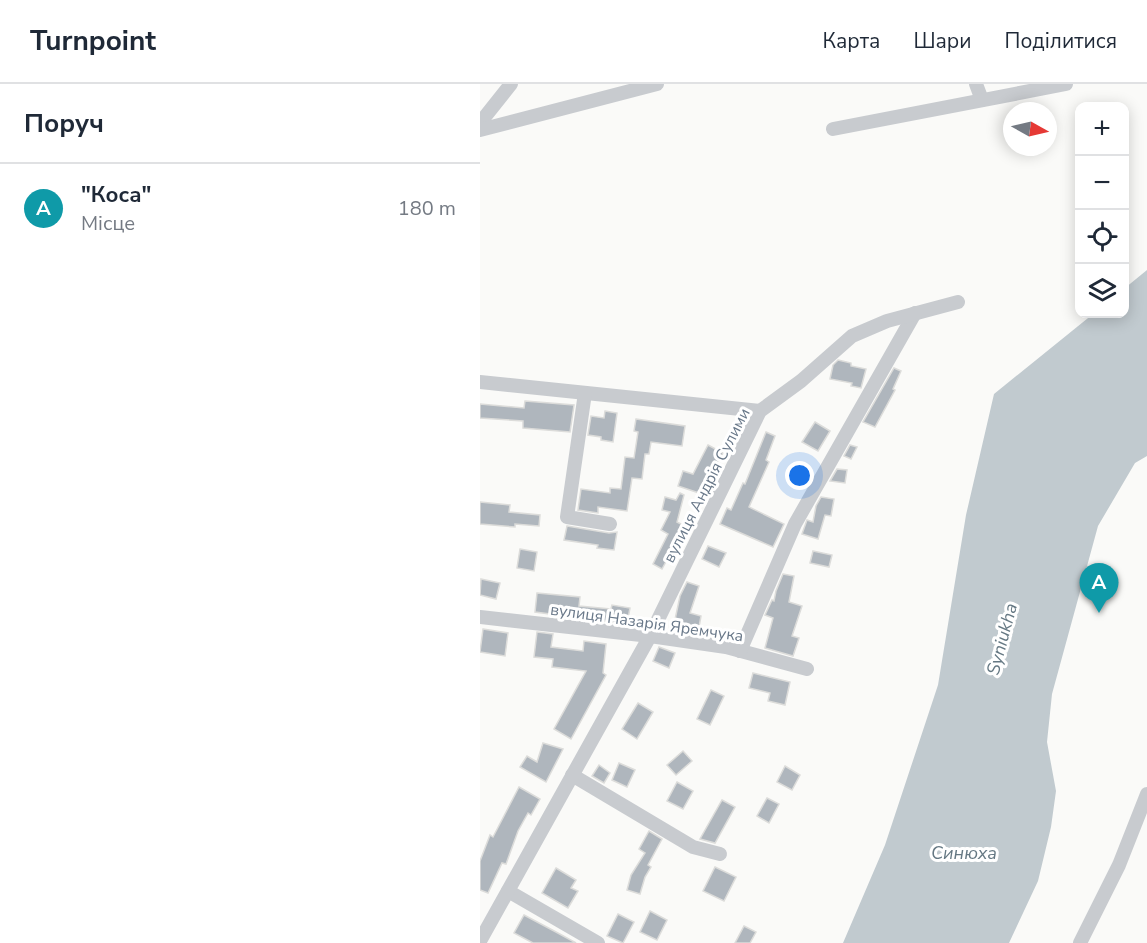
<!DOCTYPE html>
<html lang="uk">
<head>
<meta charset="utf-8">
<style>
	body { margin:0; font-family:"Nunito Sans",sans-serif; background:#f6f6f7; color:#1f2937 }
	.controls { position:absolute; right:18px; top:18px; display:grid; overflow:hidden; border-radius:12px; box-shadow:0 3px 15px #0003 }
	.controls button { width:54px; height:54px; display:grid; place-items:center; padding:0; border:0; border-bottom:2px solid #e0e1e3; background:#fff; color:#1f2937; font:30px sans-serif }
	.compass { position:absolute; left:523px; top:18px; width:54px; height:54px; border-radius:50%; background:#fff; box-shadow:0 3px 15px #0003; rotate:98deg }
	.you { position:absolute; left:320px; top:392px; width:21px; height:21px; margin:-15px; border:4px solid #fff; border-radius:50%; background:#1a73e8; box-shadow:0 0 0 9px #1a73e833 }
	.badge { display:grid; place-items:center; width:39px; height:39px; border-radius:50%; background:#e3692f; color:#fff; font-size:20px; font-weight:700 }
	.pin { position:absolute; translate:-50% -50px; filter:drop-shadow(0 2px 3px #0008) }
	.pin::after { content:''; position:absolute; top:32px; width:21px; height:18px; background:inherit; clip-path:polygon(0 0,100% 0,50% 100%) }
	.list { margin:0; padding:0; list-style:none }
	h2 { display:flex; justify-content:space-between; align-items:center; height:78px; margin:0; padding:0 24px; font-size:26px }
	h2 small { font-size:20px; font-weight:400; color:#747a83 }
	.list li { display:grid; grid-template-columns:39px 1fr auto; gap:18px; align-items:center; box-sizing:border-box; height:90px; padding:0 24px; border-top:2px solid #e0e1e3 }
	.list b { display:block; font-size:22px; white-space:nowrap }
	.list p { margin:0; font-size:20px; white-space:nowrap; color:#747a83 }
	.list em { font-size:20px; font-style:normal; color:#747a83 }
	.icon { flex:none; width:33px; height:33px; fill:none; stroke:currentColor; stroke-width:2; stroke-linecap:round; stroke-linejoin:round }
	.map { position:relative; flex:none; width:667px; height:859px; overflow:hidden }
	header { display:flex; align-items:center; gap:36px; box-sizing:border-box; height:84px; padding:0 30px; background:#fff; border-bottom:2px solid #e0e1e3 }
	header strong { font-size:28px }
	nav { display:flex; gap:33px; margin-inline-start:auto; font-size:21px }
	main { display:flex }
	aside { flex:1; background:#fff }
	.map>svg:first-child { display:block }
	.water { fill:#c1cacf }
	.building { fill:#afb6bd; stroke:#dcdcda; stroke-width:1.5 }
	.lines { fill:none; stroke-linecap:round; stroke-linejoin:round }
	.street { stroke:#c8cbcf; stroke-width:14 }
	.labels { text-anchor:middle; stroke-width:6; stroke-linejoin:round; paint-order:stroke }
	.street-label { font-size:16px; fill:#697889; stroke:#fff }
	.water-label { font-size:18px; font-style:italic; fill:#657883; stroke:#fff }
</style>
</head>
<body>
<header>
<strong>Turnpoint</strong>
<nav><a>Карта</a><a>Шари</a><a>Поділитися</a></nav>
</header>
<main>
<aside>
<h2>Поруч<small></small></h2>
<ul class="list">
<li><span class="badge" style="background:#0f9aa8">A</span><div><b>&quot;Коса&quot;</b><p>Місце</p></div><em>180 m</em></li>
</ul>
</aside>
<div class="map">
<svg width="667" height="859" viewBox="0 0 667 859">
	<rect width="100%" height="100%" fill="#fafaf8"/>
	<polygon class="water" points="667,186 667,372 655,379 618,442 572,610 567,658 576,707 571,743 558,797 529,859 363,859 405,761 458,601 486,431 514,310 613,230 644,230 645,204"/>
	<g class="building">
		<polygon points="358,276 371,279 371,282 386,285 381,304 371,302 372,299 350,295 353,281"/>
		<polygon points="414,284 421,287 413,305 415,306 395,343 383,338"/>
		<polygon points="45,317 94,321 90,348 43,344 43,337 0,334 0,320 44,324"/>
		<polygon points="125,327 137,329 133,358 121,356 121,353 108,351 111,332 124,334"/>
		<polygon points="156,335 205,342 202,362 171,358 169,370 165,370 162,395 152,394 147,427 118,423 118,429 98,426 101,405 130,409 130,404 141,405 145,373 154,374 158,348 154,347"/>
		<polygon points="335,338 350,347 338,367 322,358"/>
		<polygon points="286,348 295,352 286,376 289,378 269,423 304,440 293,463 240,440 247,424 251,426 263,399 265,400"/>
		<polygon points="228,361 243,369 231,392 225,411 198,402 203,387 213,390"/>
		<polygon points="370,361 377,363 371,375 364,372"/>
		<polygon points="357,385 367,386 365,399 350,397"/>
		<polygon points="200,409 204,411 197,438 205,442 182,485 173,480 188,450 181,446 190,428 182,426 185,413 196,416"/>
		<polygon points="341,413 354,415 351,432 345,431 338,455 322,450 327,436 333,438 336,422"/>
		<polygon points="0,418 30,421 29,428 60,431 59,442 35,440 35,443 0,440"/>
		<polygon points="87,442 129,449 137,448 134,466 117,464 118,461 84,456"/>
		<polygon points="228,462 246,469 239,483 222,475"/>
		<polygon points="40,465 57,468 54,487 37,484"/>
		<polygon points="333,467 352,471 349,483 330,479"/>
		<polygon points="303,490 314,492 309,518 322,522 312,552 319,554 313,572 285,564 293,534 285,531 292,516 294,517 296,507"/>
		<polygon points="1,495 20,499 16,515 0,511"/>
		<polygon points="207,498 219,502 210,529 221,532 218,549 193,545 200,512"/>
		<polygon points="57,509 100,513 99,522 131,525 132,521 150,524 147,540 55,528"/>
		<polygon points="3,545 28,549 25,572 0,568"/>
		<polygon points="57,548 73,550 71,563 103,567 104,557 126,560 123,589 126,591 91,655 74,645 106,587 72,583 73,575 54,573"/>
		<polygon points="179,563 195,569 189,584 173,577"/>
		<polygon points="273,589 310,598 305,621 288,617 290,609 269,604"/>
		<polygon points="231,606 244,612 230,641 217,635"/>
		<polygon points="158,619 173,628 157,655 142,645"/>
		<polygon points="63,659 83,665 66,698 40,683 47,672 57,678"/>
		<polygon points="203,667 212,677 196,691 187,681"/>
		<polygon points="139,679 155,686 147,703 132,696"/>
		<polygon points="119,681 130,689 124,699 112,692"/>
		<polygon points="305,682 320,691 312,706 297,698"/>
		<polygon points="197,698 213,707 203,725 187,717"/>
		<polygon points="39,703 60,715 51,731 48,729 38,747 26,780 22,779 8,809 0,806 0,777 10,751 13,753"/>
		<polygon points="287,714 299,720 289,739 277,732"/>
		<polygon points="242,716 255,723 235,759 220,755"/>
		<polygon points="169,747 182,755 168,781 171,783 165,793 160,810 147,806 151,791 165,769 159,765"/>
		<polygon points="235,783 256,793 244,817 223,807"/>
		<polygon points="76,784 96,796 91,804 98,807 88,824 62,809"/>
		<polygon points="170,827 187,836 177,856 160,848"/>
		<polygon points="138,830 154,838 143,859 127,852"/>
		<polygon points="44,831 76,848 96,859 53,859 34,849"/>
		<polygon points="264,842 276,848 270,859 255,859"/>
	</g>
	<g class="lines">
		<g class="street">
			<polyline points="496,0 502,16"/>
			<polyline points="0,39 31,0"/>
			<polyline points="353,45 586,0"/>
			<polyline points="0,46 177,0"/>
			<polyline points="0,298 280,327"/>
			<polyline points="105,309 87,433 130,440"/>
			<polyline points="0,533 170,552 246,563 327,585"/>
			<polyline points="260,567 315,440 435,229"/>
			<polyline points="92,691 213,763 240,770"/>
			<polyline points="28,807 118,859"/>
			<polyline points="0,857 170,552 280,327 321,297 372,252 407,237 478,218"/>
			<polyline points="600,859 639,781 667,710"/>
		</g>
	</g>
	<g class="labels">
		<g class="street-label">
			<text transform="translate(226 401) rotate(-63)" y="6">вулиця Андрія Сулими</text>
			<text transform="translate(167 538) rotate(8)" y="6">вулиця Назарія Яремчука</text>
		</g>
		<g class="water-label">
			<text transform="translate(522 555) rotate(-75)" y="6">Syniukha</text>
			<text x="484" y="775">Синюха</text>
		</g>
	</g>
</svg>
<div class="controls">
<button>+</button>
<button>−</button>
<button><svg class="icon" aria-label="locate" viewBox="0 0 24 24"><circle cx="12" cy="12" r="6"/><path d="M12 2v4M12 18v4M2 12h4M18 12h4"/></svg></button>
<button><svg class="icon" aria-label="layers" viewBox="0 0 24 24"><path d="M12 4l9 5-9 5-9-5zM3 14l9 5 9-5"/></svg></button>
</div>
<svg class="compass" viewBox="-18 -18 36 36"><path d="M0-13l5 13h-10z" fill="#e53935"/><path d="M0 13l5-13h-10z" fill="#747a83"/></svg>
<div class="you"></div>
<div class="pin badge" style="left:619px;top:529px;background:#0f9aa8">A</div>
</div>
</main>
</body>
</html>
